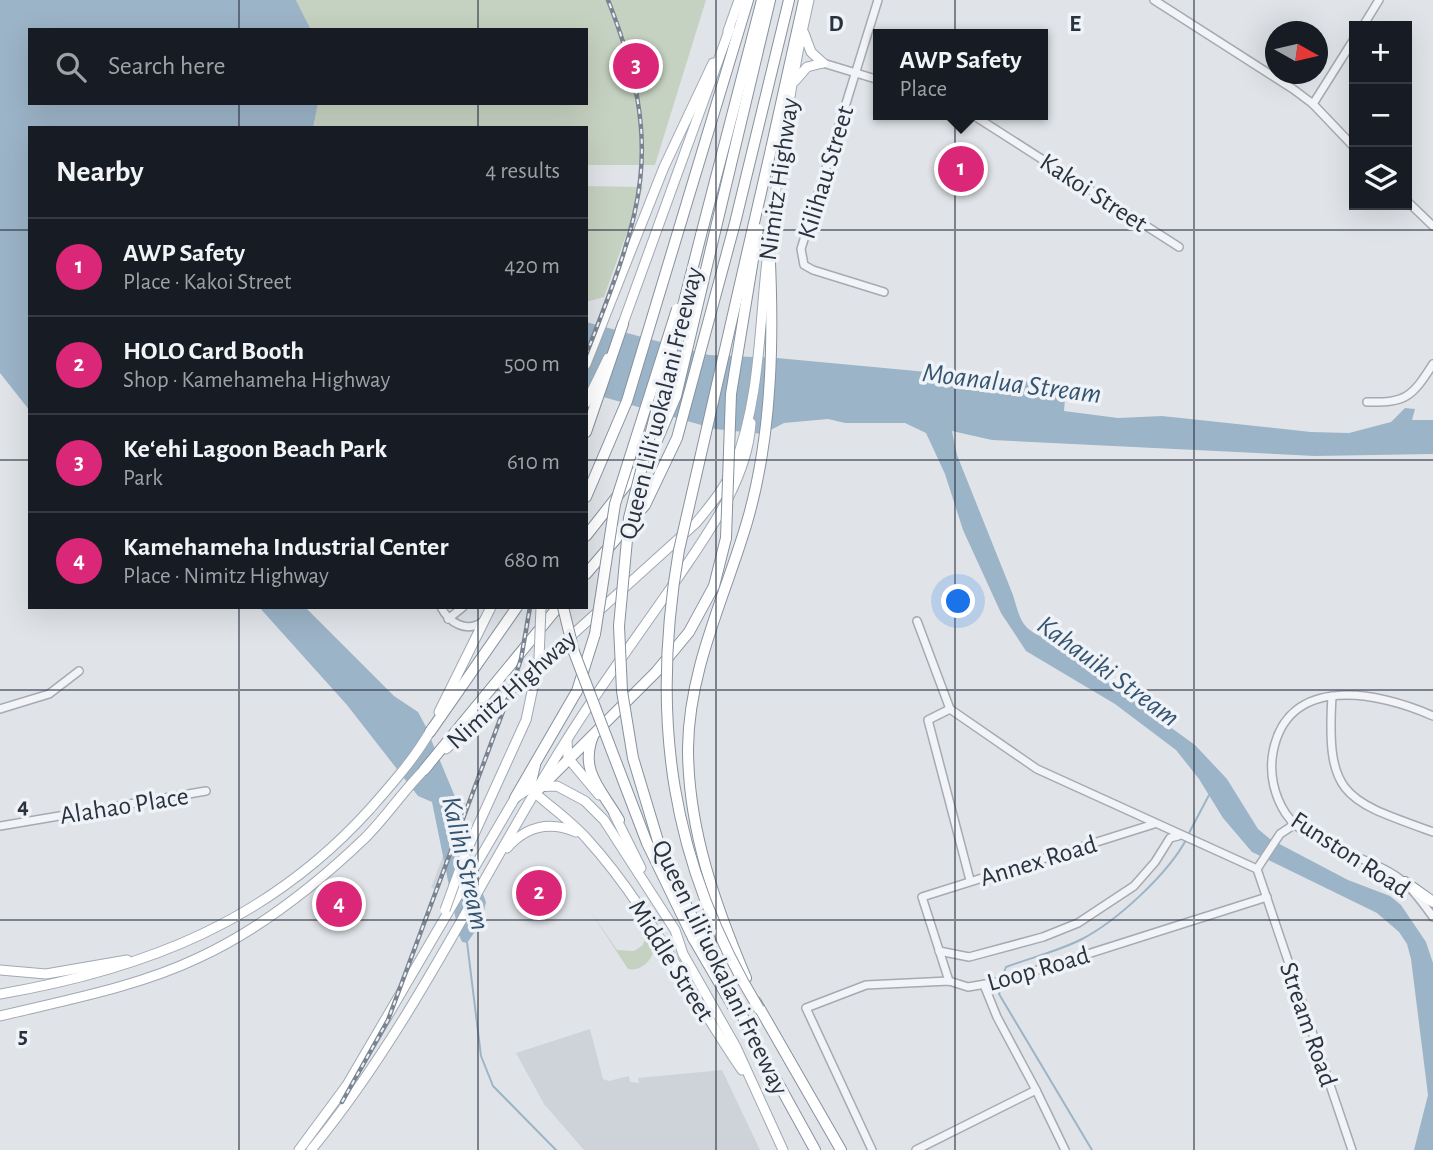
<!DOCTYPE html>
<html lang="en">
<head>
<meta charset="utf-8">
<style>
	body { margin:0; font-family:"Alegreya Sans",sans-serif; background:#242831; color:#f1f3f6 }
	.controls { position:absolute; right:21px; top:21px; display:grid; overflow:hidden; border-radius:0px; box-shadow:0 7px 28px #0002 }
	.controls button { width:63px; height:63px; display:grid; place-items:center; padding:0; border:0; border-bottom:2px solid #363941; background:#171b24; color:#f1f3f6; font:35px sans-serif }
	.compass { position:absolute; left:1265px; top:21px; width:63px; height:63px; border-radius:50%; background:#171b24; box-shadow:0 7px 28px #0002; rotate:98deg }
	.you { position:absolute; left:959px; top:602px; width:24px; height:24px; margin:-18px; border:5px solid #fff; border-radius:50%; background:#1a73e8; box-shadow:0 0 0 10px #1a73e833 }
	.badge { display:grid; place-items:center; width:46px; height:46px; border-radius:50%; background:#db2777; color:#fff; font-size:23px; font-weight:700 }
	.pin { position:absolute; translate:-50% -50%; border:4px solid #fff; box-shadow:0 2px 7px #0006 }
	.popup { position:absolute; left:873px; top:29px; width:175px; height:91px; box-sizing:border-box; display:grid; place-content:center; border-radius:0px; background:#171b24; filter:drop-shadow(0 2px 5px #0005); font-size:23px; white-space:nowrap; color:#9ea1a6 }
	.popup b { font-size:26px; color:#f1f3f6 }
	.popup::after { content:''; position:absolute; left:50%; top:100%; margin-left:-14px; border:14px solid transparent; border-top-color:#171b24 }
	.list { margin:0; padding:0; list-style:none }
	h2 { display:flex; justify-content:space-between; align-items:center; height:91px; margin:0; padding:0 28px; font-size:30px }
	h2 small { font-size:23px; font-weight:400; color:#9ea1a6 }
	.list li { display:grid; grid-template-columns:46px 1fr auto; gap:21px; align-items:center; box-sizing:border-box; height:98px; padding:0 28px; border-top:2px solid #363941 }
	.list b { display:block; font-size:26px; white-space:nowrap }
	.list p { margin:0; font-size:23px; white-space:nowrap; color:#9ea1a6 }
	.list em { font-size:23px; font-style:normal; color:#9ea1a6 }
	.icon { flex:none; width:38px; height:38px; fill:none; stroke:currentColor; stroke-width:2; stroke-linecap:round; stroke-linejoin:round }
	.map { position:relative; flex:none; width:1433px; height:1150px; overflow:hidden }
	.search { position:absolute; background:#171b24; box-shadow:0 7px 28px #0002; left:28px; top:28px; width:560px; height:77px; display:flex; align-items:center; gap:18px; box-sizing:border-box; padding:0 24px; border-radius:0px; color:#9ea1a6; font-size:26px }
	.panel { position:absolute; background:#171b24; box-shadow:0 7px 28px #0002; left:28px; top:126px; width:560px; height:483px; border-radius:0px }
	.map>svg:first-child { display:block }
	.built { fill:#ced3da }
	.green { fill:#c6d2c1 }
	.water { fill:#9cb4c8 }
	.lines { fill:none; stroke-linecap:round; stroke-linejoin:round }
	.stream { stroke:#9cb4c8; stroke-width:2 }
	.minor-casing { stroke:#a5abb2; stroke-width:10 }
	.major-casing { stroke:#9fa9b4; stroke-width:11 }
	.highway-casing { stroke:#87929f; stroke-width:12 }
	.minor { stroke:#f2f4f7; stroke-width:7 }
	.major { stroke:#fff; stroke-width:9 }
	.highway { stroke:#fff; stroke-width:10 }
	.rail-casing { stroke:#7a8491; stroke-width:4.5 }
	.rail { stroke:#eff2f6; stroke-width:2; stroke-dasharray:5; stroke-linecap:butt }
	.major-bridge-casing { stroke:#9fa9b4; stroke-width:11; stroke-linecap:butt }
	.highway-bridge-casing { stroke:#87929f; stroke-width:12; stroke-linecap:butt }
	.major-bridge { stroke:#fff; stroke-width:9 }
	.highway-bridge { stroke:#fff; stroke-width:10 }
	.grid { fill:none; stroke:#29323f; stroke-width:2; stroke-opacity:0.55 }
	.labels { text-anchor:middle; stroke-width:7; stroke-linejoin:round; paint-order:stroke }
	.street-label { font-size:26px; fill:#29323f; stroke:#eff2f6 }
	.water-label { font-size:28px; font-style:italic; fill:#345472; stroke:#eff2f6 }
	.grid-label { font-size:23px; text-anchor:middle; font-weight:bold; fill:#29323f; stroke:#eff2f6; stroke-width:7; stroke-linejoin:round; paint-order:stroke }
</style>
</head>
<body>
<div class="map">
<svg width="1433" height="1150" viewBox="0 0 1433 1150">
	<rect width="100%" height="100%" fill="#e0e4e8"/>
	<g class="built">
		<polygon points="463,802 470,805 439,890 431,888"/>
		<polygon points="590,1029 603,1079 609,1081 629,1076 630,1082 639,1083 638,1078 722,1070 760,1150 584,1150 544,1104 516,1053"/>
	</g>
	<g class="green">
		<polygon points="296,0 706,0 655,165 586,165 586,128 313,128 318,103 586,103 586,30 311,30"/>
		<polygon points="586,186 643,187 604,297 586,302"/>
		<path d="M587 906 617 950 634 951 643 945 645 936 654 949C652 961 640 972 628 969Z"/>
	</g>
	<g class="water">
		<polygon points="0,0 296,0 311,30 30,30 30,103 318,103 313,128 30,128 30,411 0,373"/>
		<path d="M586 322 709 355 777 358 1066 385 1064 411 1118 418 1162 416 1311 432 1349 433 1391 422 1405 408 1415 409 1412 420H1433V454L1315 456 992 440 952 431 957 455 1013 595C1021 622 1022 630 1050 640L1195 745 1227 779 1258 829 1270 839 1348 880 1390 896 1401 905 1426 942 1433 963V1150H1414L1428 1095 1411 959 1407 944 1399 932 1377 913 1252 852 1223 818 1199 779 1176 750 1115 704 1026 651 1001 613 963 530 945 474 926 433 905 423H845L828 419 784 423 763 434 715 429 586 392Z"/>
		<polygon points="259,607 305,607 394,696 418,712 425,725 456,799 465,847 486,902 481,923 467,943 462,942 459,935 432,802 418,796 347,705"/>
	</g>
	<g class="lines">
		<g class="stream">
			<polyline points="1189,833 1209,795"/>
			<polyline points="467,942 481,1056 493,1086 556,1150"/>
			<path d="M1003 975 1006 967C1030 958 1059 951 1082 939 1117 921 1169 873 1187 838"/>
			<polyline points="1001,987 999,994 1092,1150"/>
		</g>
		<defs>
			<g id="minor">
				<polyline points="878,0 801,249 804,265 813,270 884,292"/>
				<polyline points="1154,0 1293,89 1313,104 1354,147"/>
				<polyline points="1363,26 1379,0"/>
				<polyline points="823,63 879,80"/>
				<polyline points="1313,104 1354,39"/>
				<polyline points="973,115 1179,247"/>
				<polyline points="1407,201 1433,226"/>
				<path d="M1367 402C1406 403 1412 397 1433 364"/>
				<path d="M441 607C449 623 467 633 482 622"/>
				<polyline points="448,619 463,607"/>
				<polyline points="917,621 950,709 1037,769 1257,869 1352,1150"/>
				<path d="M1332 696C1326 797 1344 800 1433 832"/>
				<polyline points="0,709 49,694 79,671"/>
				<polyline points="950,709 928,720 970,880"/>
				<path d="M1433 716C1379 692 1288 673 1273 752 1269 773 1274 796 1286 814 1310 850 1375 855 1406 884 1416 893 1425 906 1433 917"/>
				<polyline points="0,826 206,791"/>
				<polyline points="1257,869 1280,834 1295,824"/>
				<polyline points="939,951 969,957 1043,937 1078,923 1134,886 1155,862 1170,838 1178,836"/>
				<polyline points="949,981 922,897 1154,824"/>
				<polyline points="984,985 997,1017 1036,1090"/>
				<polyline points="872,1150 806,1008 866,985 949,981 968,987 1003,981 1267,897"/>
				<polyline points="916,1150 1036,1090 1065,1150"/>
			</g>
			<g id="major">
				<polyline points="728,31 739,0"/>
				<polyline points="804,33 811,52 823,63"/>
				<polyline points="795,81 807,67 823,63"/>
				<polyline points="621,329 730,28"/>
				<polyline points="586,364 664,167 713,63"/>
				<polyline points="586,403 608,358"/>
				<polyline points="439,712 491,607"/>
				<polyline points="567,741 568,758 599,795"/>
				<path d="M446 749 696 523C710 506 726 487 734 466 761 399 759 322 768 252 778 167 790 83 809 0"/>
				<path d="M535 793C552 808 572 822 587 839 650 908 689 994 742 1070"/>
				<polyline points="614,814 641,868"/>
				<path d="M507 848C526 826 550 821 576 832"/>
				<polyline points="0,970 46,974 127,960"/>
				<path d="M0 994C146 969 269 921 370 809 392 784 416 757 432 728"/>
				<path d="M0 1016C66 1000 137 987 198 958 261 929 316 885 365 838 388 815 405 788 428 766"/>
				<polyline points="299,1150 347,1085 515,798 531,787 557,786 585,801 604,820 675,930 683,954 736,1047 783,1150"/>
				<path d="M311 1150C413 1026 481 876 566 741 600 686 640 633 677 579 708 533 747 481 751 423"/>
			</g>
			<g id="highway">
				<polyline points="771,149 804,0"/>
				<polyline points="701,235 762,0"/>
				<polyline points="586,432 623,324"/>
				<polyline points="586,497 627,401 748,0"/>
				<polyline points="586,536 652,452 676,396 770,0"/>
				<polyline points="586,574 645,505 677,438 735,223 789,0"/>
				<polyline points="430,732 517,607"/>
				<path d="M593 736C579 772 602 790 619 820"/>
				<polyline points="535,765 531,782 535,793 656,672 689,632 714,586 726,538"/>
				<polyline points="424,770 558,607"/>
				<polyline points="515,798 577,691 595,634"/>
				<polyline points="1405,882 1433,902"/>
				<polyline points="693,938 735,1010"/>
				<path d="M746 978C715 905 688 828 688 748 689 668 725 597 747 522 773 433 774 334 769 242"/>
				<polyline points="756,1002 841,1150"/>
				<polyline points="751,1034 815,1150"/>
			</g>
		</defs>
		<use href="#minor" class="minor-casing"/>
		<use href="#major" class="major-casing"/>
		<use href="#highway" class="highway-casing"/>
		<use href="#minor" class="minor"/>
		<use href="#major" class="major"/>
		<use href="#highway" class="highway"/>
		<defs>
			<g id="rail">
				<path d="M586 355C642 212 667 150 608 0"/>
				<polyline points="342,1102 388,1020 508,698 521,659 530,607"/>
			</g>
		</defs>
		<use href="#rail" class="rail-casing"/>
		<use href="#rail" class="rail"/>
		<defs>
			<polyline id="major-bridge" points="445,910 466,852 526,720 539,659 541,607"/>
			<g id="highway-bridge">
				<polyline points="701,235 629,518 619,626 622,691 633,758 664,861 755,1041"/>
				<polyline points="726,538 731,394 758,229"/>
				<polyline points="563,607 574,652 647,843 693,938"/>
				<polyline points="595,634 615,504 677,309"/>
				<path d="M759 1009C670 863 650 717 679 550L771 149"/>
			</g>
		</defs>
		<use href="#major-bridge" class="major-bridge-casing"/>
		<use href="#highway-bridge" class="highway-bridge-casing"/>
		<use href="#major-bridge" class="major-bridge"/>
		<use href="#highway-bridge" class="highway-bridge"/>
	</g>
	<path class="grid" d="M239 0V30M478 0V30M716 0V1150M955 0V1150M1194 0V1150M239 103V128M478 103V128M0 230H30M586 230H1433M0 460H30M586 460H1433M239 607V1150M478 607V1150M0 690H1433M0 920H1433"/>
	<g class="labels">
		<g class="street-label">
			<text transform="translate(825 172) rotate(-73)" y="9">Kilihau Street</text>
			<text transform="translate(778 179) rotate(-82)" y="9">Nimitz Highway</text>
			<text transform="translate(1094 192) rotate(33)" y="9">Kakoi Street</text>
			<text transform="translate(660 403) rotate(-76)" y="9">Queen Liliʻuokalani Freeway</text>
			<text transform="translate(511 689) rotate(-42)" y="9">Nimitz Highway</text>
			<text transform="translate(124 805) rotate(-9)" y="9">Alahao Place</text>
			<text transform="translate(1351 854) rotate(33)" y="9">Funston Road</text>
			<text transform="translate(1038 860) rotate(-17)" y="9">Annex Road</text>
			<text transform="translate(672 960) rotate(58)" y="9">Middle Street</text>
			<text transform="translate(721 967) rotate(64)" y="9">Queen Liliʻuokalani Freeway</text>
			<text transform="translate(1038 968) rotate(-16)" y="9">Loop Road</text>
			<text transform="translate(1309 1024) rotate(71)" y="9">Stream Road</text>
		</g>
		<g class="water-label">
			<text transform="translate(1012 382) rotate(7)" y="10">Moanalua Stream</text>
			<text transform="translate(1109 670) rotate(36)" y="10">Kahauiki Stream</text>
			<text transform="translate(467 863) rotate(77)" y="10">Kalihi Stream</text>
		</g>
	</g>
	<g class="grid-label">
		<text x="836" y="31">D</text>
		<text x="1075" y="31">E</text>
		<text x="23" y="813">4</text>
		<text x="23" y="1043">5</text>
	</g>
</svg>
<div class="controls">
<button>+</button>
<button>−</button>
<button><svg class="icon" aria-label="layers" viewBox="0 0 24 24"><path d="M12 4l9 5-9 5-9-5zM3 14l9 5 9-5"/></svg></button>
</div>
<svg class="compass" viewBox="-18 -18 36 36"><path d="M0-13l5 13h-10z" fill="#e53935"/><path d="M0 13l5-13h-10z" fill="#9ea1a6"/></svg>
<div class="you"></div>
<div class="pin badge" style="left:961px;top:169px">1</div>
<div class="popup"><b>AWP Safety</b>Place</div>
<div class="pin badge" style="left:539px;top:893px">2</div>
<div class="pin badge" style="left:636px;top:66px">3</div>
<div class="pin badge" style="left:339px;top:904px">4</div>
<div class="search"><svg class="icon" aria-label="search" viewBox="0 0 24 24"><circle cx="10" cy="10" r="6"/><path d="M15 15l6 6"/></svg>Search here</div>
<section class="panel">
<h2>Nearby<small>4 results</small></h2>
<ul class="list">
<li><span class="badge">1</span><div><b>AWP Safety</b><p>Place · Kakoi Street</p></div><em>420 m</em></li>
<li><span class="badge">2</span><div><b>HOLO Card Booth</b><p>Shop · Kamehameha Highway</p></div><em>500 m</em></li>
<li><span class="badge">3</span><div><b>Keʻehi Lagoon Beach Park</b><p>Park</p></div><em>610 m</em></li>
<li><span class="badge">4</span><div><b>Kamehameha Industrial Center</b><p>Place · Nimitz Highway</p></div><em>680 m</em></li>
</ul>
</section>
</div>
</body>
</html>
